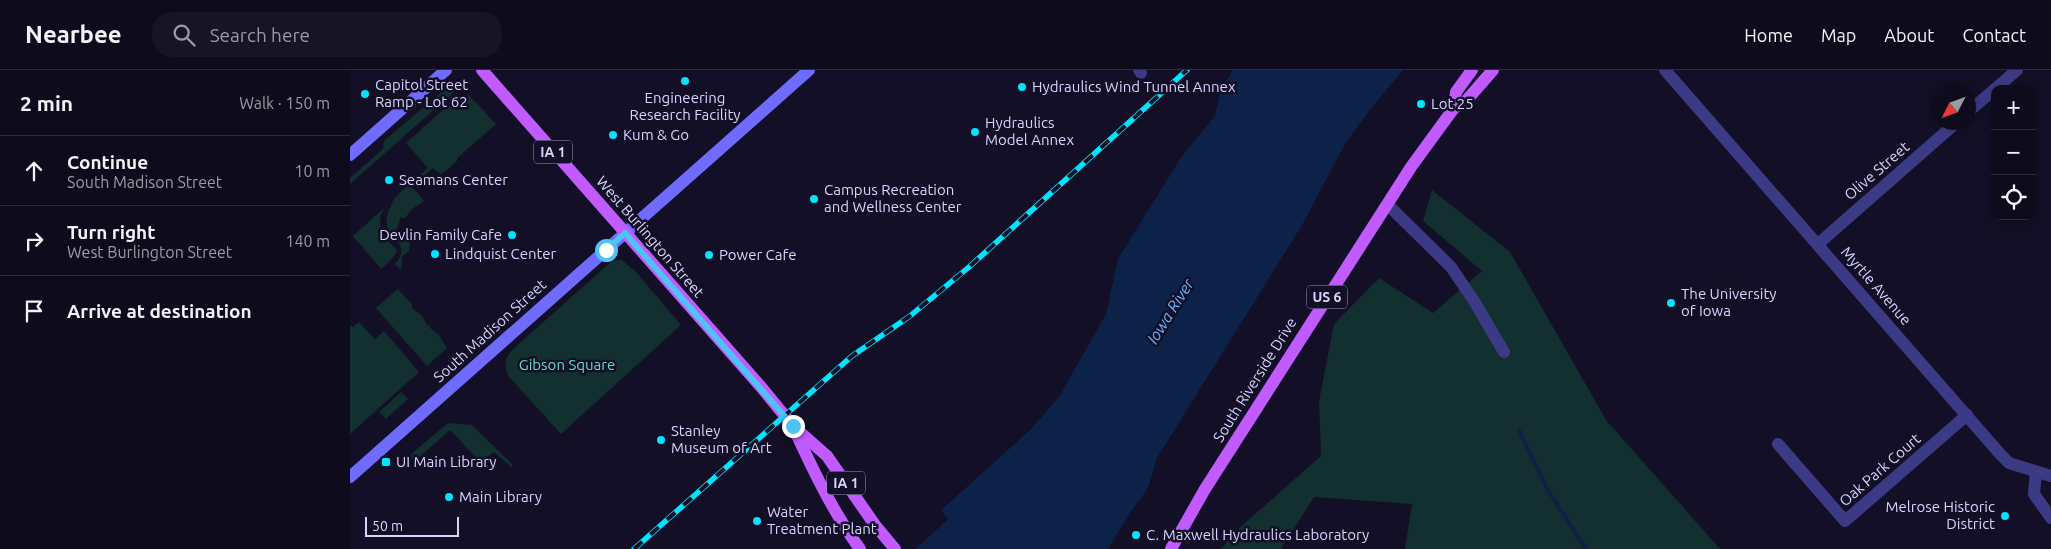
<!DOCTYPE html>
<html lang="en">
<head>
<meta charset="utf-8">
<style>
	body { margin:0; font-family:Ubuntu,sans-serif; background:#171425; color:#f1f3f6 }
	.controls { position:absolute; right:15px; top:15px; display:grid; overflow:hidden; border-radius:10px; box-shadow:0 2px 8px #0003 }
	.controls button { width:45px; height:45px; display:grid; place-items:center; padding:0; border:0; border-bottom:1px solid #2e2b3b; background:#0e0b1c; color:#f1f3f6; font:25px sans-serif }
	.compass { position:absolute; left:1581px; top:15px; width:45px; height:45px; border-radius:50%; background:#0e0b1c; box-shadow:0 2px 8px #0003; rotate:228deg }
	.scale { position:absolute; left:15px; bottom:12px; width:94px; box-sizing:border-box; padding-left:5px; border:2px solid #d9d4ff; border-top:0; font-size:14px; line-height:18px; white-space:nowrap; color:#d9d4ff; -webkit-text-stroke:4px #130f26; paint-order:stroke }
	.stop { position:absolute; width:15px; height:15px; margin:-11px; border:4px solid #4fc3f7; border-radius:50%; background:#fff }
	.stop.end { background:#4fc3f7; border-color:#fff; box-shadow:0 1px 5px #0008 }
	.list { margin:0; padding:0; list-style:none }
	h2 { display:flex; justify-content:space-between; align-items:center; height:65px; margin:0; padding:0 20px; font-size:21px }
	h2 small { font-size:16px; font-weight:400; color:#9b9ba3 }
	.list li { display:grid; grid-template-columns:32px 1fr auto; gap:15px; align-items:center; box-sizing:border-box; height:70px; padding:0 20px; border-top:1px solid #2e2b3b }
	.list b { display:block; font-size:19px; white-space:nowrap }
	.list p { margin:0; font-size:16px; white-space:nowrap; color:#9b9ba3 }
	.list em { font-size:16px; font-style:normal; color:#9b9ba3 }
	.icon { flex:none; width:28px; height:28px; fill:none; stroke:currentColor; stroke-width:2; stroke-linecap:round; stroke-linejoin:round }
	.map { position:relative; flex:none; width:1701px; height:479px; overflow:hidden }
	header { display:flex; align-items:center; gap:30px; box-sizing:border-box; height:70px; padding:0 25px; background:#0e0b1c; border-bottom:1px solid #2e2b3b }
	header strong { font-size:24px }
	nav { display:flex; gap:28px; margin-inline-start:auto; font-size:18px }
	.search { width:350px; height:45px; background:#171425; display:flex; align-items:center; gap:12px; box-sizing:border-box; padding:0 18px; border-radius:20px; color:#9b9ba3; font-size:19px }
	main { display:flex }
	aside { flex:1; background:#0e0b1c }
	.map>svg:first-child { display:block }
	.green { fill:#12302f }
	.water { fill:#0c2248 }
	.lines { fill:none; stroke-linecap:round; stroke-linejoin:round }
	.stream { stroke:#0c2248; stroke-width:4 }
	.street { stroke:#3d3a85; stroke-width:12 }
	.secondary { stroke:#6f6bff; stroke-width:12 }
	.primary { stroke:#c25bff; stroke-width:12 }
	.rail-casing { stroke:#00e5ff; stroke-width:5.5 }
	.rail { stroke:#130f26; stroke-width:4; stroke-dasharray:11; stroke-linecap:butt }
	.route { stroke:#4fc3f7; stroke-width:6 }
	.poi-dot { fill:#00e5ff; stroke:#130f26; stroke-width:2 }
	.labels { text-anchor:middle; stroke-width:5; stroke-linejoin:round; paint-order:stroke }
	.shield { fill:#130f26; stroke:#9e99be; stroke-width:1 }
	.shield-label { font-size:14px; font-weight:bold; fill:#d9d4ff }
	.poi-label { font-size:15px; fill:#d9d4ff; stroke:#130f26; text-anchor:start }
	.street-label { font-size:15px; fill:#d9d4ff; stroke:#130f26 }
	.park-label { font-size:15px; fill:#5fe0c0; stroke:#130f26 }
	.water-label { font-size:16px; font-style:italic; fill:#62b6ff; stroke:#130f26 }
</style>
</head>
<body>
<header>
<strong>Nearbee</strong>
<div class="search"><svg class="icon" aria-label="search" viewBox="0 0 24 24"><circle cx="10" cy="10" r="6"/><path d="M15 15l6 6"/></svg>Search here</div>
<nav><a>Home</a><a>Map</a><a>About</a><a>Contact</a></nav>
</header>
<main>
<aside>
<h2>2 min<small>Walk · 150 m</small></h2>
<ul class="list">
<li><svg class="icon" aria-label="ahead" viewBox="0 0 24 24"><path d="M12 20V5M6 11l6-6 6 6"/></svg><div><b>Continue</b><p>South Madison Street</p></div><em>10 m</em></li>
<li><svg class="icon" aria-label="right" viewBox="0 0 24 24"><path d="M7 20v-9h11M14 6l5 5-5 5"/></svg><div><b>Turn right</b><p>West Burlington Street</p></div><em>140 m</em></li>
<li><svg class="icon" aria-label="arrive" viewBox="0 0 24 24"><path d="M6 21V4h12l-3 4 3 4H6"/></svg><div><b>Arrive at destination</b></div></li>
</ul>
</aside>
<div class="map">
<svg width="1701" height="479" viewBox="0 0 1701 479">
	<rect width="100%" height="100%" fill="#130f26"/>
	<g class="green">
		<polygon points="103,12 104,22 0,114 0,108 33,79 34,71"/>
		<path d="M119 25 146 54 107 88V91L91 105 83 98 62 117 74 131 62 139 55 148 51 147 47 159 60 173 59 181 52 187 51 200 45 194C66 168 27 172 39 140 41 137 42 132 44 129 53 118 67 108 78 98L56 73 103 31Z"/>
		<polygon points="1082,120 1160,182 1256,350 1370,479 1055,479 1062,434 964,427 931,479 871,479 886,461 971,386 969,331 984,254 1029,208 1083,243 1132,201 1073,151"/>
		<path d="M34 138 30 147 31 161C44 184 58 174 31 199L3 166Z"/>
		<path d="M272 190 286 202 331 255 211 364 160 308C153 296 154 290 163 279L262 191Z"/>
		<polygon points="48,219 62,234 62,238 72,246 78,256 80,255 80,258 88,264 97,278 77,296 26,238"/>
		<polygon points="9,252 25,269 34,261 69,302 0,364 0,255 3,257"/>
		<polygon points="51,322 58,329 36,349 29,342"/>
		<polygon points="98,353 122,355 162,394 162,398 144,382 130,392 100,360 67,389 65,387 63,390 59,386"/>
	</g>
	<polygon class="water" points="883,0 1053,0 1023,36 996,72 951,157 807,388 798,418 780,443 758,479 566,479 598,449 591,440 679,361 709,327 756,244 768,189 832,86 865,46 871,20"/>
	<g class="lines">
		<polyline class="stream" points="1169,360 1196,417 1236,479"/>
		<g class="street">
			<polyline points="789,0 791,3"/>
			<polyline points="1315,0 1651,385 1659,393 1701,406"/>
			<polyline points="1645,19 1667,0"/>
			<polyline points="1618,42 1645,19"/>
			<polyline points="1038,135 1101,197 1124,231 1154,282"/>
			<polyline points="1468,174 1607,52"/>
			<polyline points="1428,374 1495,451 1617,345"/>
			<polyline points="1686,402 1684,424 1701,448"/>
		</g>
		<g class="secondary">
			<polyline points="0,85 96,0"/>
			<polyline points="0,407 459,0"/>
		</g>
		<g class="primary">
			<polyline points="132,0 412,318 443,356 477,386 525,455 545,479"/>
			<polyline points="1104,38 1106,22 1122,0"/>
			<path d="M445 361C464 402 483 442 510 479"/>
			<polyline points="821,479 855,419 1061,97 1104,38 1116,31 1143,0"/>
		</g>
		<defs>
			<polyline id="rail" points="284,479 502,286 560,246 619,197 837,0"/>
		</defs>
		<use href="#rail" class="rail-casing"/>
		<use href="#rail" class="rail"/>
	</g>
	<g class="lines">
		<polyline class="route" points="256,180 275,163 443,356"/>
	</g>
	<g class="poi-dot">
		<circle cx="335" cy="11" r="5"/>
		<circle cx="672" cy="17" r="5"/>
		<circle cx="15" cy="24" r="5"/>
		<circle cx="1071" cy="34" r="5"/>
		<circle cx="625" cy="62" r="5"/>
		<circle cx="263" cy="65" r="5"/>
		<circle cx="39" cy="110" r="5"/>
		<circle cx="464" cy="129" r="5"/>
		<circle cx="162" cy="165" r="5"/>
		<circle cx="85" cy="184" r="5"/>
		<circle cx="359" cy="185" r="5"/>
		<circle cx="1321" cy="233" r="5"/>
		<circle cx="311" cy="370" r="5"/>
		<rect x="31" y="387" width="10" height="10" rx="2.5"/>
		<circle cx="99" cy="427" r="5"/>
		<circle cx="1655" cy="446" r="5"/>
		<circle cx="407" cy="451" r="5"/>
		<circle cx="786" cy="465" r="5"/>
	</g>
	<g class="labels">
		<g class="shield">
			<rect x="184" y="70.5" width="38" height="23" rx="4"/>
			<rect x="957" y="215.5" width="40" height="23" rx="4"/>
			<rect x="477" y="401.5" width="38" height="23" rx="4"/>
		</g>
		<g class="shield-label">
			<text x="203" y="87">IA 1</text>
			<text x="977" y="232">US 6</text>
			<text x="496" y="418">IA 1</text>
		</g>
		<g class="poi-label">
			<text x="25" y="20">Capitol Street<tspan x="25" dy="17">Ramp - Lot 62</tspan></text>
			<text x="682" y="22">Hydraulics Wind Tunnel Annex</text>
			<text x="335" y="33" text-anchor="middle">Engineering<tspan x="335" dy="17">Research Facility</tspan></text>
			<text x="1081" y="39">Lot 25</text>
			<text x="635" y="58">Hydraulics<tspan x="635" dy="17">Model Annex</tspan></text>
			<text x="273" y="70">Kum &amp; Go</text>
			<text x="49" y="115">Seamans Center</text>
			<text x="474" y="125">Campus Recreation<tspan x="474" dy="17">and Wellness Center</tspan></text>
			<text x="152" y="170" text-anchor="end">Devlin Family Cafe</text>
			<text x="95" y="189">Lindquist Center</text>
			<text x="369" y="190">Power Cafe</text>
			<text x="1331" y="229">The University<tspan x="1331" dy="17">of Iowa</tspan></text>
			<text x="321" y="366">Stanley<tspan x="321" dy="17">Museum of Art</tspan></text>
			<text x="46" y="397">UI Main Library</text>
			<text x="109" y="432">Main Library</text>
			<text x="1645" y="442" text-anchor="end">Melrose Historic<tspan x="1645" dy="17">District</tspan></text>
			<text x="417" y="447">Water<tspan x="417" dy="17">Treatment Plant</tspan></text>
			<text x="796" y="470">C. Maxwell Hydraulics Laboratory</text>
		</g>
		<g class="street-label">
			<text transform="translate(1527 101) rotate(-41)" y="5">Olive Street</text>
			<text transform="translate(300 167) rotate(49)" y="5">West Burlington Street</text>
			<text transform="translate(1526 216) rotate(49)" y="5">Myrtle Avenue</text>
			<text transform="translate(140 261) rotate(-42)" y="5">South Madison Street</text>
			<text transform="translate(905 310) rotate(-58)" y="5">South Riverside Drive</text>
			<text transform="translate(1530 400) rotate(-41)" y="5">Oak Park Court</text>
		</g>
		<g class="park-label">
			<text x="217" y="300">Gibson Square</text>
		</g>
		<g class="water-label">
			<text transform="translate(820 241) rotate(-58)" y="6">Iowa River</text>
		</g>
	</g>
</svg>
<div class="controls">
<button>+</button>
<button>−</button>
<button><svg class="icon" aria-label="locate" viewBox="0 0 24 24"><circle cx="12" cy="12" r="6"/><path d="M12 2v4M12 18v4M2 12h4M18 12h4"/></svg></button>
</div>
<svg class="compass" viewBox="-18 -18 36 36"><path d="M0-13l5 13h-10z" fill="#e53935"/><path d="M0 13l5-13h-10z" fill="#9b9ba3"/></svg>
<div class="scale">50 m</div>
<div class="stop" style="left:256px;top:180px"></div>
<div class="stop end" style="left:443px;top:356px"></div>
</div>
</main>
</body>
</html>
